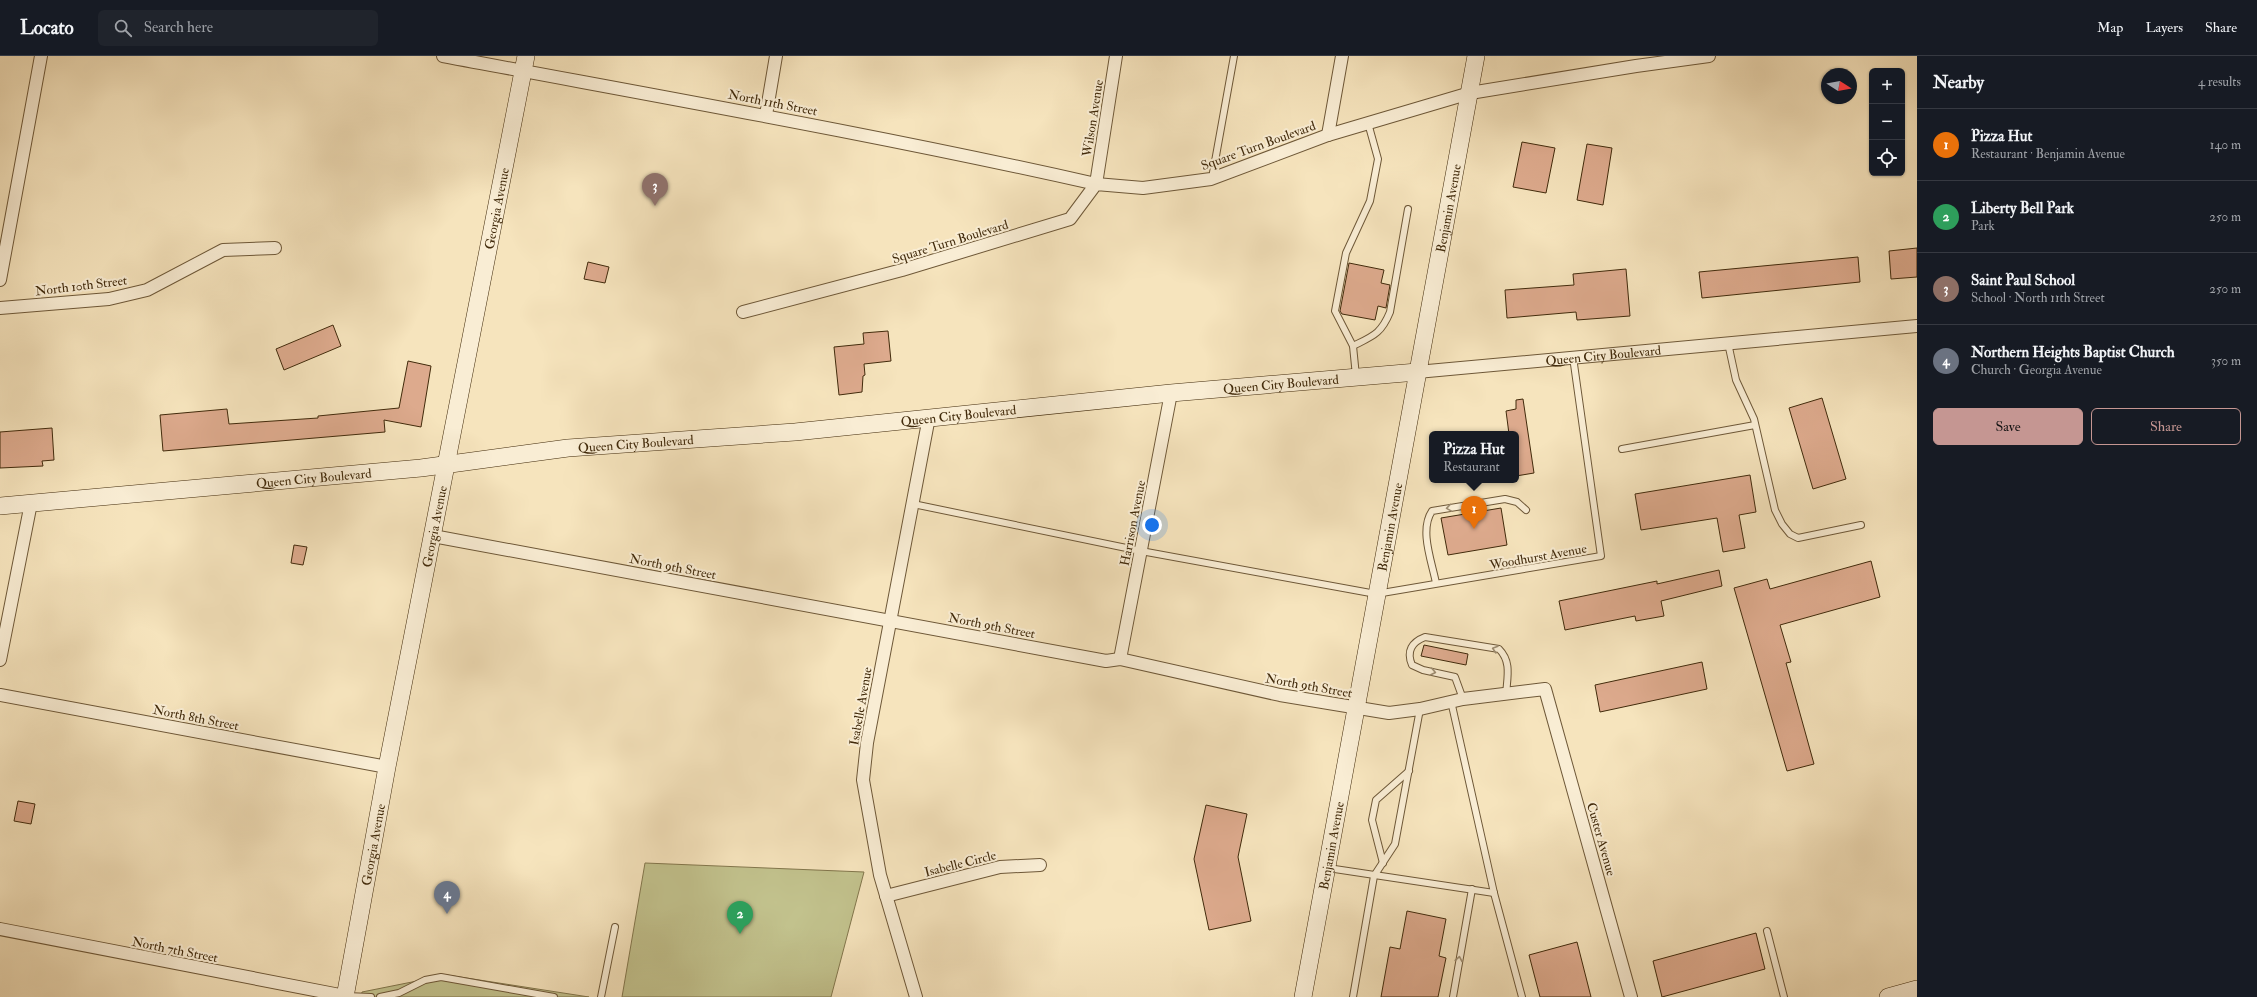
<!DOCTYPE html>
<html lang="en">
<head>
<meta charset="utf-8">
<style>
	body { margin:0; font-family:"IM FELL Double Pica",serif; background:#20242c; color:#f1f3f6 }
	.controls { position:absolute; right:12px; top:12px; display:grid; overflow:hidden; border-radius:6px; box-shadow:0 1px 3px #0004 }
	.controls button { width:36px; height:36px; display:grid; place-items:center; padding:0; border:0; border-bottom:1px solid #363941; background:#171b24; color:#f1f3f6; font:20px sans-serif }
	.compass { position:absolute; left:1821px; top:12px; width:36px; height:36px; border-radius:50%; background:#171b24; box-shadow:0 1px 3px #0004; rotate:101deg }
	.you { position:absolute; left:1152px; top:469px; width:14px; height:14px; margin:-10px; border:3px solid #fff; border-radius:50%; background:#1a73e8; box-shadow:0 0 0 6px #1a73e833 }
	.badge { display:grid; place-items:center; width:26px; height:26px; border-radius:50%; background:#c59692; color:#fff; font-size:13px; font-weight:700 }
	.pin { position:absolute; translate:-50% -33px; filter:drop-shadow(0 1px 2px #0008) }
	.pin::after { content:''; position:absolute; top:21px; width:14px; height:12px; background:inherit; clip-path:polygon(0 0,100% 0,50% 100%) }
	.popup { position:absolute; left:1429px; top:375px; width:90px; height:52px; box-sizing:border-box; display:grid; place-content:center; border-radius:6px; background:#171b24; filter:drop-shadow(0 1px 3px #0005); font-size:13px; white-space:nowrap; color:#9ea1a6 }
	.popup b { font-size:15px; color:#f1f3f6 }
	.popup::after { content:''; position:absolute; left:50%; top:100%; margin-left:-8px; border:8px solid transparent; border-top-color:#171b24 }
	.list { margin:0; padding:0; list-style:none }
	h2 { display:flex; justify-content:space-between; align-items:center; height:52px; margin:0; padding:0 16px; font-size:17px }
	h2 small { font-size:13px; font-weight:400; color:#9ea1a6 }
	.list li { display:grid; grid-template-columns:26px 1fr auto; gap:12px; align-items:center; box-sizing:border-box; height:72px; padding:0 16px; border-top:1px solid #363941 }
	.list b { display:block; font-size:15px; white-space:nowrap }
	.list p { margin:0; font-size:13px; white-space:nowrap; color:#9ea1a6 }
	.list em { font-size:13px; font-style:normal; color:#9ea1a6 }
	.actions { display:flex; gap:8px; padding:12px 16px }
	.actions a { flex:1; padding:9px 0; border:1px solid #c59692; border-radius:6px; text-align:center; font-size:14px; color:#c59692 }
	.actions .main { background:#c59692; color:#111 }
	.icon { flex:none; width:22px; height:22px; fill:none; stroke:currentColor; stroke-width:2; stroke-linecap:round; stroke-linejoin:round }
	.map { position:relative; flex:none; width:1917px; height:941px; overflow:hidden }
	header { display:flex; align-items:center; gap:24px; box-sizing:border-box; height:56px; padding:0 20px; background:#171b24; border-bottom:1px solid #363941 }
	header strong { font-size:19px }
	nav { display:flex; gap:22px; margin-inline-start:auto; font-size:14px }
	.search { width:280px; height:36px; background:#20242c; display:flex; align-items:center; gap:10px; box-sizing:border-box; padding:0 14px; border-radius:6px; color:#9ea1a6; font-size:15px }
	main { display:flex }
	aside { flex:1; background:#171b24 }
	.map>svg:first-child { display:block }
	.green { fill:#c2c28d; stroke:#82764c }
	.building { fill:#ddaa8d; stroke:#412a0b }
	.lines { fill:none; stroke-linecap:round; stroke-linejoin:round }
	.lane-casing { stroke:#6e5838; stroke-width:8 }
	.street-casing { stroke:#6e5838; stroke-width:14 }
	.secondary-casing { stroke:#412a0b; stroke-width:18 }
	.lane { stroke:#f9edd4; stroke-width:6 }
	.street { stroke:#f9edd4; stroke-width:12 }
	.secondary { stroke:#f9edd4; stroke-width:17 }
	.oneway { stroke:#9d8c70 }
	.labels { text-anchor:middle; stroke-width:4; stroke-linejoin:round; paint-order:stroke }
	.street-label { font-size:13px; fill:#412a0b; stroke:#f9edd4 }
</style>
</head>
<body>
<header>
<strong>Locato</strong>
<div class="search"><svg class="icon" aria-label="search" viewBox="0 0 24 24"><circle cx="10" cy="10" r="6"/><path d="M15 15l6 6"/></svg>Search here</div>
<nav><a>Map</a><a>Layers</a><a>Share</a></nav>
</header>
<main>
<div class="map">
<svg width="1917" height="941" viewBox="0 0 1917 941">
	<rect width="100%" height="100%" fill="#f6e4bd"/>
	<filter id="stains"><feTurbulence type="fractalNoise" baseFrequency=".005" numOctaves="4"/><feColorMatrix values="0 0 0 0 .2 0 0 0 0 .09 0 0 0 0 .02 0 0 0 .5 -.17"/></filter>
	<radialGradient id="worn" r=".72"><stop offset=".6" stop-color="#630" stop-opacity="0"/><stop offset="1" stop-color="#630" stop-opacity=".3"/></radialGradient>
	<g class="green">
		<polygon points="645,807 864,816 831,941 622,941"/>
		<polygon points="447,919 589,941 361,941 362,936"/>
	</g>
	<g class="building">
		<polygon points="1522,86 1555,92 1546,137 1513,131"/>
		<polygon points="1587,88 1612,92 1603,149 1577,144"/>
		<polygon points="1917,192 1917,221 1891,223 1889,195"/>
		<polygon points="1858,201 1860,226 1702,242 1699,216"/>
		<polygon points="588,206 609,211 605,227 584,223"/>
		<polygon points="1349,207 1384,214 1381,227 1390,229 1386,252 1378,250 1375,264 1342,258 1340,255"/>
		<polygon points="1626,213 1630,260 1577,264 1576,256 1507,262 1505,234 1574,229 1573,218"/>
		<polygon points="333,269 341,290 284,314 276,293"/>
		<polygon points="888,275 891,305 864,308 865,319 863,320 862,336 839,339 834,291 864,288 863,277"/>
		<polygon points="408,305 431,310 421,371 384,364 385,376 163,395 160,359 227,353 229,368 318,362 318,360 399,352"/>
		<polygon points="1822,342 1846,423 1813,433 1789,352"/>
		<polygon points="1523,343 1534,417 1516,420 1516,378 1509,378 1506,355 1516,353 1516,344"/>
		<polygon points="52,372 54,404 42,405 43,410 0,412 0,376"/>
		<polygon points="1750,419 1756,456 1739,459 1745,492 1723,496 1717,462 1641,474 1635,438"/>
		<polygon points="1501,452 1507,489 1448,499 1441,462"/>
		<polygon points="294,489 307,491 303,509 291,507"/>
		<polygon points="1871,505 1880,541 1780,569 1791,606 1786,607 1814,708 1787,715 1734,532 1767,523 1770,533"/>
		<polygon points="1719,514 1722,530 1661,545 1664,560 1636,565 1635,560 1565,574 1559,545 1657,525 1657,528"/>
		<polygon points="1424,589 1468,598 1466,609 1421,600"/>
		<polygon points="1702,606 1707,633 1600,656 1595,629"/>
		<polygon points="18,745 35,748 31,768 14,765"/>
		<polygon points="1206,749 1247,758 1238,801 1251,865 1209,874 1194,803"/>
		<polygon points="1407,855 1446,863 1439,900 1446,902 1438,941 1381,941 1390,891 1400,893"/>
		<polygon points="1756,877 1765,913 1662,941 1653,905"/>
		<polygon points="1577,886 1591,941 1540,941 1529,899"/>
	</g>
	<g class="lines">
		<defs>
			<g id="lane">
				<polyline points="1212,122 1234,0"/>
				<polyline points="1728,287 1736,324 1754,363 1775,454 1782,468 1790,478 1798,482 1861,469"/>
				<path d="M1353 290C1373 280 1381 278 1390 256L1408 153"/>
				<polyline points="1356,320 1353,290 1335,255 1346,197 1370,145 1378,103 1368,67"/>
				<polyline points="1622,393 1755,369"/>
				<polyline points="913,448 1141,495 1376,538 1601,500 1573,301"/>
				<path d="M1436 527C1432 506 1419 474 1432 455L1505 443 1517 446 1526 454"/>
				<path d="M1463 643 1455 621 1423 614 1412 609C1406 595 1412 586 1425 581L1499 593C1512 606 1507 622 1506 639"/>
				<polyline points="1451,645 1494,837 1522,941"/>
				<polyline points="1383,807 1372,764 1376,744 1409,715"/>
				<polyline points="1328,812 1494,837"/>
				<polyline points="1767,875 1784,941"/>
				<polyline points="346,940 371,941"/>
				<polyline points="380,941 399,937 425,924 441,921 554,941"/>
				<polyline points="601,941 615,871"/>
				<polyline points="1353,941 1374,820 1395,788 1420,653"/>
				<polyline points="1453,941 1472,833"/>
			</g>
			<g id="street">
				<path d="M443 0C661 41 879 79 1096 128L1116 0"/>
				<polyline points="766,59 776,0"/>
				<polyline points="1328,79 1342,0"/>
				<polyline points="0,224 41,0"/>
				<polyline points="0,252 109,243 147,234 223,194 275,192"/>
				<polyline points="743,256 902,214 1070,163 1096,128 1143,132 1211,123 1328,79 1470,37 1636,10 1709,0"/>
				<path id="s1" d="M1417 316 1917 270"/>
				<polyline points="433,480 1106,605 1120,603 1280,639 1389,657 1420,653 1463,643 1545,633 1631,941"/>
				<polyline points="1120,603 1171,337"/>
				<polyline points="0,604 31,447"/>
				<polyline points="0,639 387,711"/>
				<polyline points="886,840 1000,811 1040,809"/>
				<polyline points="0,873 345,940"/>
				<polyline points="916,941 880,819 863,724 867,687 929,361"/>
			</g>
			<g id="secondary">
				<path id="s2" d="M0 450 421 412 568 392 795 376 1171 337 1417 316"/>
				<path id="s3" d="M345 941 387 711 526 0"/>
				<path id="s4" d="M1303 941 1476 0"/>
				<polyline points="1888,941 1917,933"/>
			</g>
		</defs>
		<use href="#lane" class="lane-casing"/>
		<use href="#street" class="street-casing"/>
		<use href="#secondary" class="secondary-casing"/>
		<use href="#lane" class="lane"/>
		<use href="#street" class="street"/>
		<use href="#secondary" class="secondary"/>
	</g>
	<defs><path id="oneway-chevron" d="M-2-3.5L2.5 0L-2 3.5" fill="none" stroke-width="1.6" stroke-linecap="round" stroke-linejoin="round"/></defs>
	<g class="oneway">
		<use href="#oneway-chevron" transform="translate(1449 452) rotate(171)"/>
		<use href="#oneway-chevron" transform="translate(1495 593) rotate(-164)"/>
		<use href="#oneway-chevron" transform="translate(1433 616) rotate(12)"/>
		<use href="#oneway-chevron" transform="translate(1459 903) rotate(-80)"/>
	</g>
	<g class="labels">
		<g class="street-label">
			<text transform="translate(773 46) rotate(11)" y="5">North 11th Street</text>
			<text transform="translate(1092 62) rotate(-81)" y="5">Wilson Avenue</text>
			<text transform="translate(1258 89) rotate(-20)" y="5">Square Turn Boulevard</text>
			<text dy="5" stroke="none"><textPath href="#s3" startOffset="803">Georgia Avenue</textPath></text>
			<text dy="5" stroke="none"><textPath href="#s4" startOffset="802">Benjamin Avenue</textPath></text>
			<text transform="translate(950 185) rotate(-17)" y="5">Square Turn Boulevard</text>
			<text transform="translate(81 229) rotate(-7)" y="5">North 10th Street</text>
			<text dy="5" stroke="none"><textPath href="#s1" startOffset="187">Queen City Boulevard</textPath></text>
			<text dy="5" stroke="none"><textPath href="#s2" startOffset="1287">Queen City Boulevard</textPath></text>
			<text dy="5" stroke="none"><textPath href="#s2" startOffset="963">Queen City Boulevard</textPath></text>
			<text dy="5" stroke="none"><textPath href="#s2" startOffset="639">Queen City Boulevard</textPath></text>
			<text dy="5" stroke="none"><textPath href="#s2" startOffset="315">Queen City Boulevard</textPath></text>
			<text transform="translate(1132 467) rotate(-79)" y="5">Harrison Avenue</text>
			<text dy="5" stroke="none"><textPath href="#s3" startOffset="479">Georgia Avenue</textPath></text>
			<text dy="5" stroke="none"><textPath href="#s4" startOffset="478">Benjamin Avenue</textPath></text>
			<text transform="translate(1538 500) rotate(-10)" y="5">Woodhurst Avenue</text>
			<text transform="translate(673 510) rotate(11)" y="5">North 9th Street</text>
			<text transform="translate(992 569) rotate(11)" y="5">North 9th Street</text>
			<text transform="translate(1309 629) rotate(10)" y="5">North 9th Street</text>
			<text transform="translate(860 650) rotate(-80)" y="5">Isabelle Avenue</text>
			<text transform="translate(196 661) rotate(11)" y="5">North 8th Street</text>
			<text transform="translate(1602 783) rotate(74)" y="5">Custer Avenue</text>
			<text dy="5" stroke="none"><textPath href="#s3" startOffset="155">Georgia Avenue</textPath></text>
			<text dy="5" stroke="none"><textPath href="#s4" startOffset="154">Benjamin Avenue</textPath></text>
			<text transform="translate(960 807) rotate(-14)" y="5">Isabelle Circle</text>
			<text transform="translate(175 893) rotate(11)" y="5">North 7th Street</text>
		</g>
	</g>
	<rect width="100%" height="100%" filter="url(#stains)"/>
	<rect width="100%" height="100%" fill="url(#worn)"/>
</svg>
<div class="controls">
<button>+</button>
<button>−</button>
<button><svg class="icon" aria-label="locate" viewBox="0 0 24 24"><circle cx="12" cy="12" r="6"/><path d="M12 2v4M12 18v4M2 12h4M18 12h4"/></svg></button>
</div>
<svg class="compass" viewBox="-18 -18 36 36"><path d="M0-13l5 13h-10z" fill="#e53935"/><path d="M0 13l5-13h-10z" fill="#9ea1a6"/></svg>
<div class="you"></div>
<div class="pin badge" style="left:1474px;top:473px;background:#e8710a">1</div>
<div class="popup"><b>Pizza Hut</b>Restaurant</div>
<div class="pin badge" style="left:740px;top:878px;background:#2e9e5b">2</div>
<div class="pin badge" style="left:655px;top:150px;background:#8d6e63">3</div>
<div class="pin badge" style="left:447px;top:858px;background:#6b7280">4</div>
</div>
<aside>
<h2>Nearby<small>4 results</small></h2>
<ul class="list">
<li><span class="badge" style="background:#e8710a">1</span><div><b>Pizza Hut</b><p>Restaurant · Benjamin Avenue</p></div><em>140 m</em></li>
<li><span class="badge" style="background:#2e9e5b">2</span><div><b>Liberty Bell Park</b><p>Park</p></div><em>250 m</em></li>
<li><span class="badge" style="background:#8d6e63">3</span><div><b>Saint Paul School</b><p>School · North 11th Street</p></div><em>250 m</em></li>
<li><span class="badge" style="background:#6b7280">4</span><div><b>Northern Heights Baptist Church</b><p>Church · Georgia Avenue</p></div><em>350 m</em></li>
</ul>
<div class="actions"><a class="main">Save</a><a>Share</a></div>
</aside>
</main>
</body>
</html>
